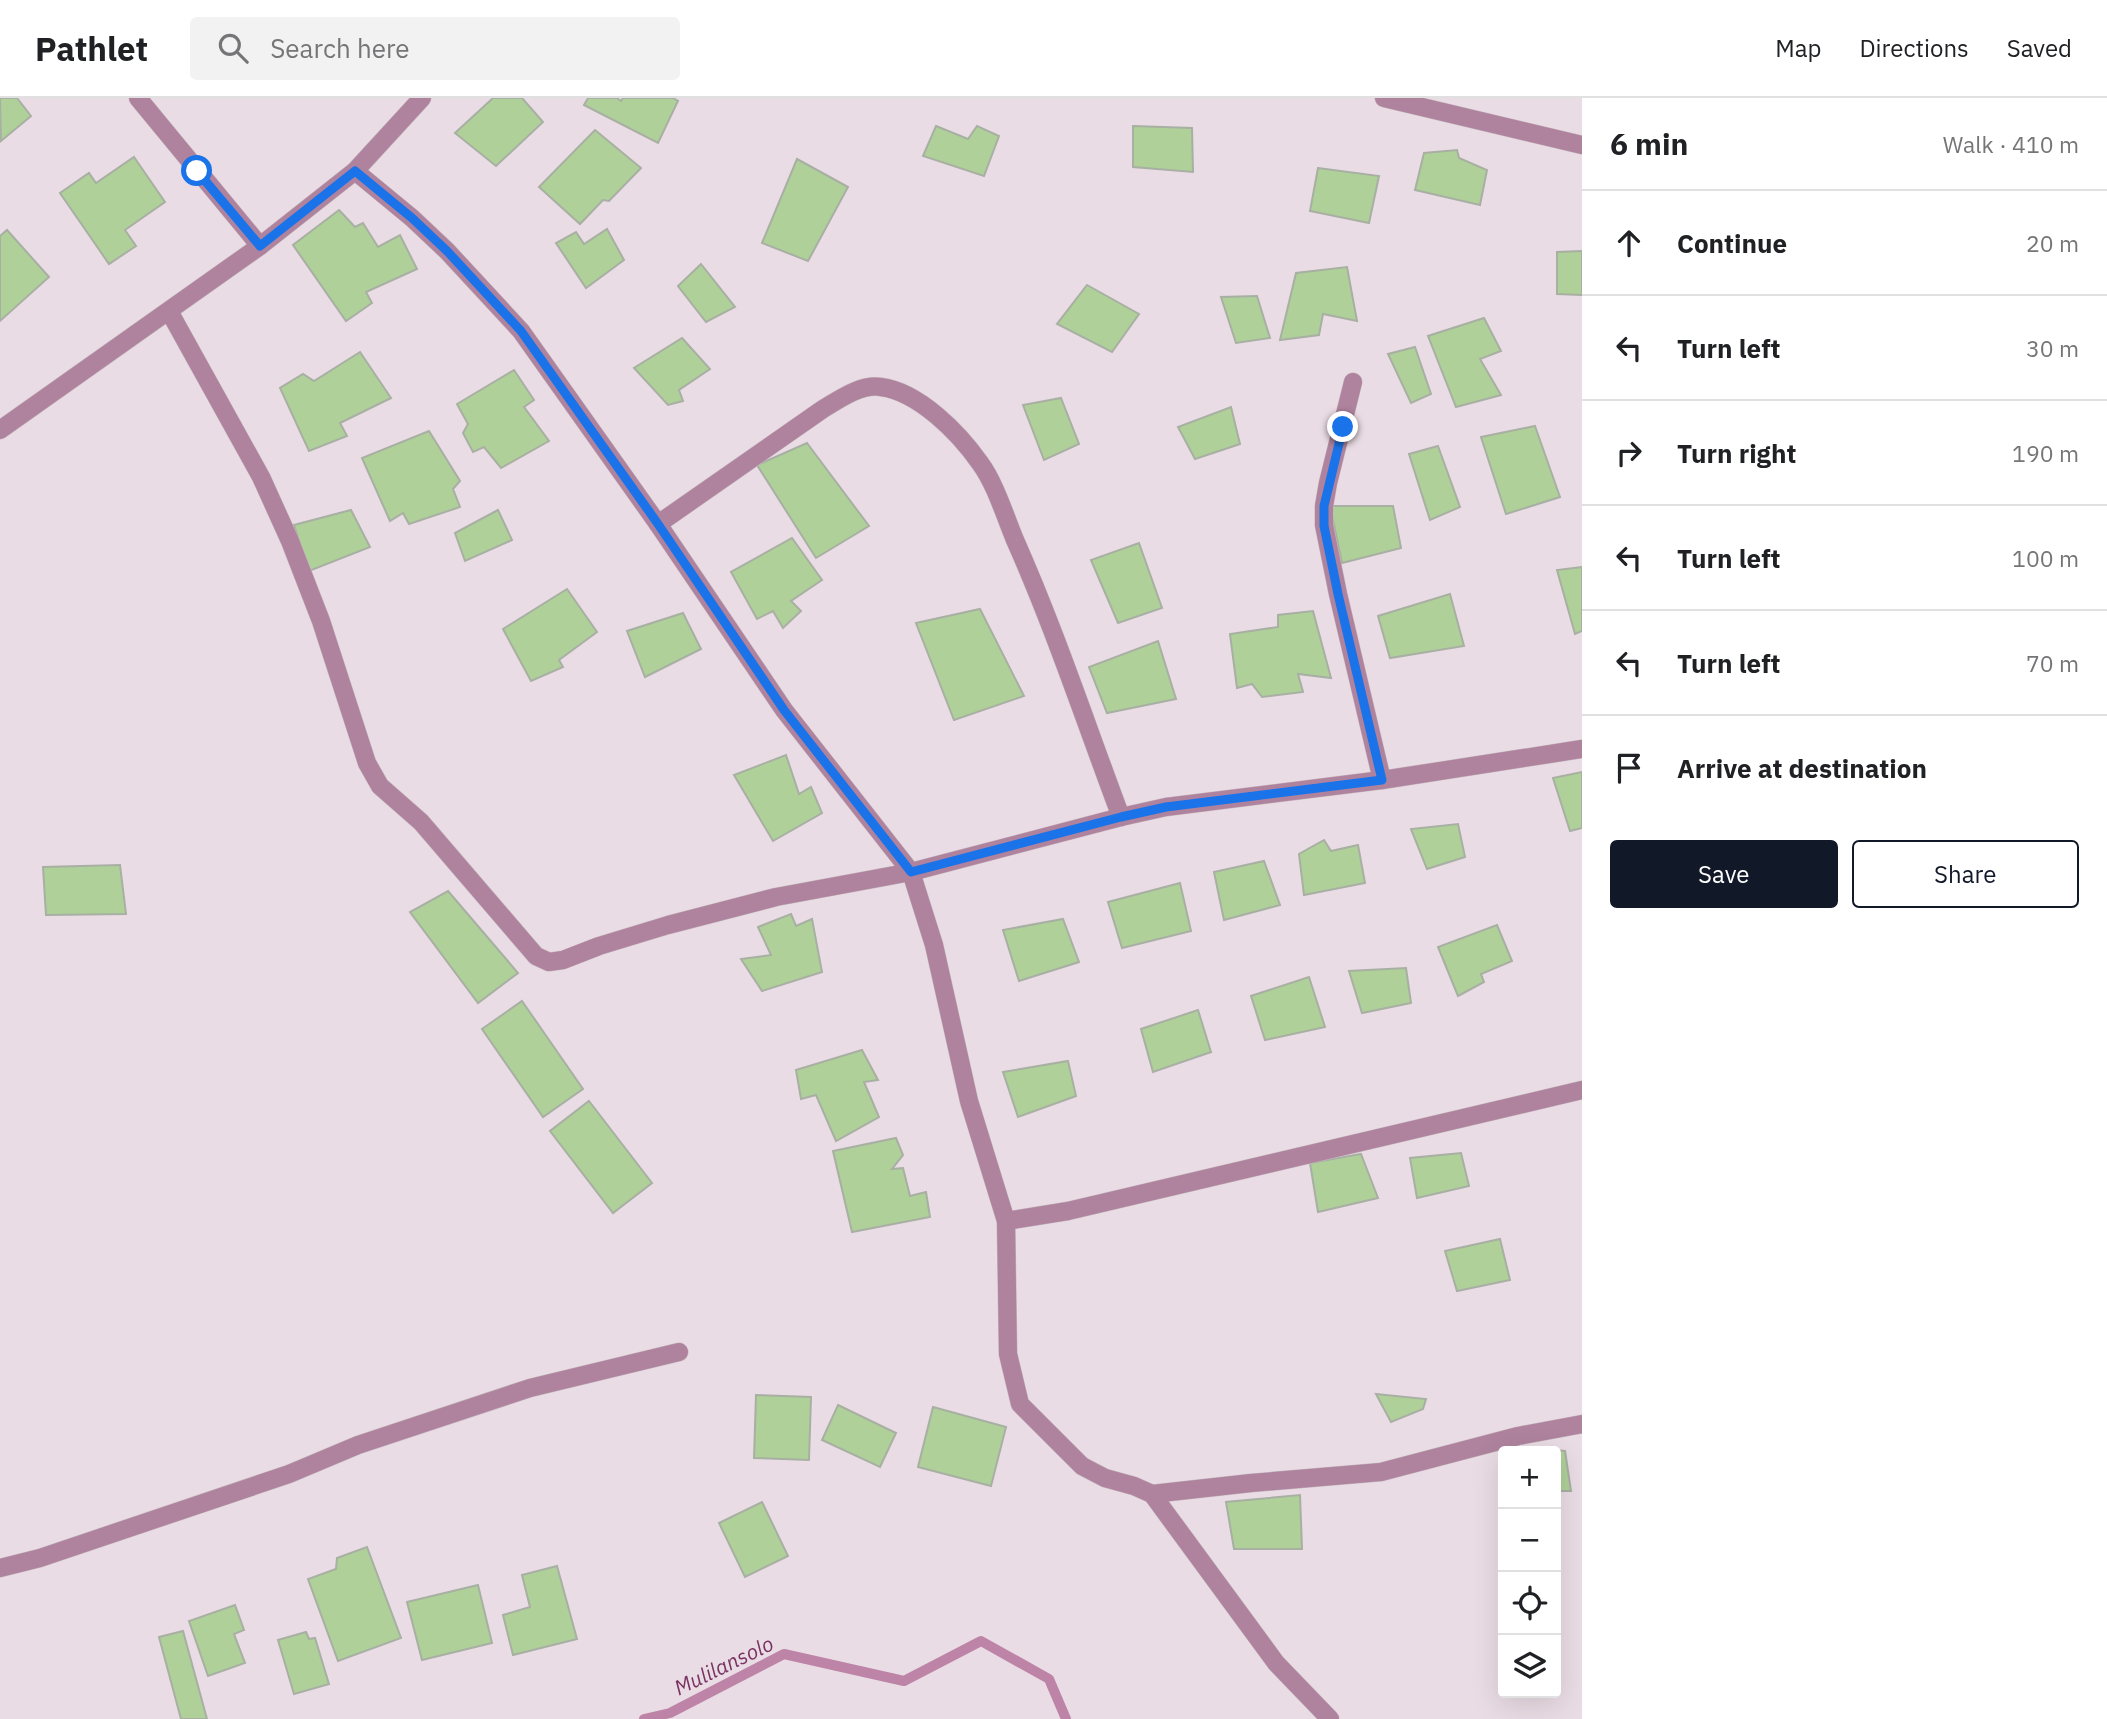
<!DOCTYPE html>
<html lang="en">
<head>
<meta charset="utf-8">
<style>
	body { margin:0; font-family:"IBM Plex Sans",sans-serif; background:#f2f2f2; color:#202124 }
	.controls { position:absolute; right:21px; bottom:21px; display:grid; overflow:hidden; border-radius:7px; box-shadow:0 7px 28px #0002 }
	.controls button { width:63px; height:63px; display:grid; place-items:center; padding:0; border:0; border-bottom:2px solid #e0e0e0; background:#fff; color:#202124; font:35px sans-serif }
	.stop { position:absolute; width:21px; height:21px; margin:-16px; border:5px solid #1a73e8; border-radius:50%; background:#fff }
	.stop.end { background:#1a73e8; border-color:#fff; box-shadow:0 2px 7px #0008 }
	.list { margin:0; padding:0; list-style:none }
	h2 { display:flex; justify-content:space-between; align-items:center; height:91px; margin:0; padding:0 28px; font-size:30px }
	h2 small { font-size:23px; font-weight:400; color:#757577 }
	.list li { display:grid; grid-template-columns:46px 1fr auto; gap:21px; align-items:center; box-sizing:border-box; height:105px; padding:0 28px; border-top:2px solid #e0e0e0 }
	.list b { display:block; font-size:26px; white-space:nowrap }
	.list em { font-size:23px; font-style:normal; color:#757577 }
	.actions { display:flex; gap:14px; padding:21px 28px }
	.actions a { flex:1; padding:16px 0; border:2px solid #111827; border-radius:7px; text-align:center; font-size:24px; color:#111827 }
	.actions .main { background:#111827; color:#fff }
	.icon { flex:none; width:38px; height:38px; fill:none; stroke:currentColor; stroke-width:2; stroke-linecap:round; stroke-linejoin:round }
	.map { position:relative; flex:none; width:1582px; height:1621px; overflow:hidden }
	header { display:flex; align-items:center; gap:42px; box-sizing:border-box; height:98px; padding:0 35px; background:#fff; border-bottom:2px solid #e0e0e0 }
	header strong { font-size:33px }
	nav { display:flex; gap:38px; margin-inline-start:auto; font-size:24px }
	.search { width:490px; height:63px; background:#f2f2f2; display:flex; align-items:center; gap:18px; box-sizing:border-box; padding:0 24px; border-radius:7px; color:#757577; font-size:26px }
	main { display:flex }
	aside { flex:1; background:#fff }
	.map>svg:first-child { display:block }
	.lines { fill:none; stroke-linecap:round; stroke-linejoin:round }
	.stream { stroke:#bd84a8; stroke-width:10 }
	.building { fill:#afd199; stroke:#a8afa3; stroke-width:2 }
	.minor-casing { stroke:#c5b8bf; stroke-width:19 }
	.minor { stroke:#af839e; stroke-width:18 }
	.route { stroke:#1a73e8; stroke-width:9 }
	.labels { text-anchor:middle; stroke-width:6; stroke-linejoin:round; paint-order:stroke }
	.water-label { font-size:21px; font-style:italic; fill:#793362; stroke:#eadce4 }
</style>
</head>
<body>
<header>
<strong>Pathlet</strong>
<div class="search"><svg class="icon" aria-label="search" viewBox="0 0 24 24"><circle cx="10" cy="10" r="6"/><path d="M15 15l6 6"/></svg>Search here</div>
<nav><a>Map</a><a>Directions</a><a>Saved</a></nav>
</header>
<main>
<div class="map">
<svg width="1582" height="1621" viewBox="0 0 1582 1621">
	<rect width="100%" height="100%" fill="#eadce4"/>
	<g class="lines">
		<polyline class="stream" points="644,1621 670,1615 784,1556 904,1583 981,1543 1049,1581 1066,1621"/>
	</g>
	<g class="building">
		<polygon points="0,0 17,0 31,18 1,43"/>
		<polygon points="493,0 522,0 543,24 496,68 455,35"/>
		<polygon points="588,0 617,0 621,3 623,0 673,0 678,3 658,45 584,7"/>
		<polygon points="936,28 968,41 977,28 999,38 984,78 923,58"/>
		<polygon points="1133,28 1192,30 1193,74 1133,69"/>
		<polygon points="595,32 641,70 609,103 603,102 580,126 539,89"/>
		<polygon points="1457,52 1459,60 1487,72 1480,107 1415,92 1424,55"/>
		<polygon points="134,59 165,104 125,132 136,148 109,166 60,95 89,75 96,85"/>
		<polygon points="797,61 848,89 808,163 762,145"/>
		<polygon points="1318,70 1379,78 1369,125 1310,113"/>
		<polygon points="339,112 355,129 363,125 378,149 400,137 417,171 366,194 372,205 346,223 293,147"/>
		<polygon points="607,131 624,162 586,190 556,145 576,134 584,146"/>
		<polygon points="7,132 49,179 0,223 0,138"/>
		<polygon points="1582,153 1582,197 1557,196 1557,154"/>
		<polygon points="701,166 735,209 706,224 678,188"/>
		<polygon points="1347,169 1357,223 1323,216 1319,237 1280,242 1296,175"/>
		<polygon points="1087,187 1139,216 1112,254 1057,226"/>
		<polygon points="1257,198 1270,240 1236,245 1221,199"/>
		<polygon points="1484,220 1501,253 1480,261 1501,297 1456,309 1428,238"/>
		<polygon points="682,240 710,271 679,292 683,303 668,307 634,270"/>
		<polygon points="1415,249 1431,296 1411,305 1388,256"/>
		<polygon points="360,254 391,300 340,325 347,338 309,353 280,290 303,276 314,283"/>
		<polygon points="514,272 534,302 524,309 549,343 501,370 484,349 473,354 463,335 468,326 457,306"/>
		<polygon points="1061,300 1079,346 1044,362 1023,307"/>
		<polygon points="1231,309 1240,346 1195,361 1178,329"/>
		<polygon points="1535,328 1560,399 1506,416 1481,339"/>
		<polygon points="429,333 460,383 453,391 460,409 409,426 403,415 390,423 362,360"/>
		<polygon points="807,345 869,428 816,460 757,367"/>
		<polygon points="1438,348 1460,409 1430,422 1409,356"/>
		<polygon points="1330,408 1393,408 1401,450 1342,465"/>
		<polygon points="351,412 370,449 309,473 294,427"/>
		<polygon points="498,412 512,442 465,463 455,435"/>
		<polygon points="792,440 822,482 791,503 801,513 783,530 773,513 757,521 731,474"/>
		<polygon points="1139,445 1162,510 1118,525 1091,462"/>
		<polygon points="1582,469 1582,533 1575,536 1557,472"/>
		<polygon points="567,491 597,534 559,562 563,569 531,583 503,531"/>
		<polygon points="1450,496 1464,548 1390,560 1378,518"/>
		<polygon points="980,511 1024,598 954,622 916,525"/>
		<polygon points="1313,513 1331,580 1298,576 1303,594 1262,599 1252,586 1237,590 1230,536 1278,529 1278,517"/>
		<polygon points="683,515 701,551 645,579 627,533"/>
		<polygon points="1158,543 1176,601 1107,615 1089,569"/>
		<polygon points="786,657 799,696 811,689 822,715 773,743 734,677"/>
		<polygon points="1582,674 1582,730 1570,733 1553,680"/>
		<polygon points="1458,726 1465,759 1427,771 1411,731"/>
		<polygon points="1324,742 1331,753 1358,747 1365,785 1304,797 1299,756"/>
		<polygon points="1264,763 1280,807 1224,822 1214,774"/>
		<polygon points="120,767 126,816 46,817 43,769"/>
		<polygon points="1180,785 1191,833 1122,850 1108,804"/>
		<polygon points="448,793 518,875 478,905 410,814"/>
		<polygon points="791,816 796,828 812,821 822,874 762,893 741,861 771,857 758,829"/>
		<polygon points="1063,821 1079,864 1019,883 1003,832"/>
		<polygon points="1497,827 1512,863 1481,876 1484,884 1458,898 1438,849"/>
		<polygon points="1406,870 1411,905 1362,915 1349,873"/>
		<polygon points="1309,879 1325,929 1265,942 1251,898"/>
		<polygon points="522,903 583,991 543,1019 482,931"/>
		<polygon points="1198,912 1211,954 1153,974 1141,931"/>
		<polygon points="862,952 878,982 864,984 879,1019 836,1043 816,997 801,1001 796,972"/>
		<polygon points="1068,963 1076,998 1018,1019 1003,974"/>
		<polygon points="589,1003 652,1085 613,1115 550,1033"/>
		<polygon points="896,1040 903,1057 892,1071 903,1070 910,1098 926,1094 930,1119 852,1134 833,1053"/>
		<polygon points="1461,1055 1469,1088 1417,1100 1410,1060"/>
		<polygon points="1361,1056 1378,1100 1318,1114 1310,1065"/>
		<polygon points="1500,1141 1510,1182 1457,1193 1445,1153"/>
		<polygon points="1376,1296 1426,1301 1423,1311 1391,1324"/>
		<polygon points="756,1297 811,1299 809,1362 754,1360"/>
		<polygon points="838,1307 896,1335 880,1369 822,1342"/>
		<polygon points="933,1309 1006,1329 991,1388 918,1369"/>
		<polygon points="1518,1349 1565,1353 1571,1393 1556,1393 1556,1353 1519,1353"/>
		<polygon points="1300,1397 1302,1451 1234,1451 1226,1404"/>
		<polygon points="762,1404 788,1458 745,1479 719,1425"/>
		<polygon points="367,1449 401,1540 338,1563 308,1481 336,1471 337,1460"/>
		<polygon points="557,1468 577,1541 513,1557 503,1517 530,1509 522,1477"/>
		<polygon points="478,1487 492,1545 422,1562 407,1504"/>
		<polygon points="235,1507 244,1532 234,1536 245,1565 208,1578 189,1523"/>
		<polygon points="183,1533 207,1621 181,1621 159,1539"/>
		<polygon points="306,1534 309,1541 315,1540 329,1586 294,1596 278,1542"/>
	</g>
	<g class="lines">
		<defs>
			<g id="minor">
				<polyline points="138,0 260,148"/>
				<polyline points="1384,0 1582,47"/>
				<polyline points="355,73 412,120 447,153 521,233 658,426 784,612 911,774 934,847 969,1003 1006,1123 1008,1256 1020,1306 1082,1368 1105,1380 1134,1388 1152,1396 1276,1565 1330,1621"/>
				<polyline points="169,213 261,379 290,443 321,523 367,665 380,688 421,724 536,858 549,864 563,862 599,848 668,827 776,799 911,774 1121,719 1166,709 1382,682 1582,651"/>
				<polyline points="1353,284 1328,385 1324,408 1324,427 1338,496 1382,682"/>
				<polyline points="0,332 260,148 355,73 422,0"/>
				<path d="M658 426 823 311C840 301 860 286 881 289 919 294 959 335 980 365 995 385 1005 418 1015 442 1055 532 1086 626 1121 719"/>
				<polyline points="1006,1123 1068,1113 1582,992"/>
				<polyline points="1152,1396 1251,1385 1381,1374 1518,1338 1582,1326"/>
				<polyline points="0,1470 40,1460 289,1376 358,1347 530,1290 679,1254"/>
			</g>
		</defs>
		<use href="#minor" class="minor-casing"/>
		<use href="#minor" class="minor"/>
	</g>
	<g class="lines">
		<polyline class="route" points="197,73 260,148 355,73 412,120 447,153 521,233 658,426 784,612 911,774 1121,719 1166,709 1382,682 1338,496 1324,428 1324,408 1343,329"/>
	</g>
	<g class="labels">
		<g class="water-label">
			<text transform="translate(724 1568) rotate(-26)" y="7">Mulilansolo</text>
		</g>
	</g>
</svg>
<div class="controls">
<button>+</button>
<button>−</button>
<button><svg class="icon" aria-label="locate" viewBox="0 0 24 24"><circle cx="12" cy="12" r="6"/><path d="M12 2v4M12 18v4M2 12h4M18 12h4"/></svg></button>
<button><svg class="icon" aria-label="layers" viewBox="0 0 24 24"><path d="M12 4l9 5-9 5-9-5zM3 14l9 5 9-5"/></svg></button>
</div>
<div class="stop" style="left:197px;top:73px"></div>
<div class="stop end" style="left:1343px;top:329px"></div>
</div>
<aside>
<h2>6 min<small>Walk · 410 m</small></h2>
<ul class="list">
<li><svg class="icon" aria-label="ahead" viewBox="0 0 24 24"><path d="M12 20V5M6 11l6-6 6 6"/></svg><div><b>Continue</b></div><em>20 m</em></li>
<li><svg class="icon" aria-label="left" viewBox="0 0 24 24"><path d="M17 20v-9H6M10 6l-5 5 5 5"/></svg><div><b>Turn left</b></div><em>30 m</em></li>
<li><svg class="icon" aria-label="right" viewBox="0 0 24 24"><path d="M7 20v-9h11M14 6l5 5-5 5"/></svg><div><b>Turn right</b></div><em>190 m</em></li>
<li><svg class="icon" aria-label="left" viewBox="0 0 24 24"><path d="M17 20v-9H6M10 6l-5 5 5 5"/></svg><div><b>Turn left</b></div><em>100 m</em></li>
<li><svg class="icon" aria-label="left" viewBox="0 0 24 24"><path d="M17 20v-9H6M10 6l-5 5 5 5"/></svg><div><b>Turn left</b></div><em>70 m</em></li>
<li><svg class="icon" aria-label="arrive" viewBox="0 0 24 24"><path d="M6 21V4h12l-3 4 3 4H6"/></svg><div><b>Arrive at destination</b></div></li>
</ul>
<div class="actions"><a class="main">Save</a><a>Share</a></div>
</aside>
</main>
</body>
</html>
